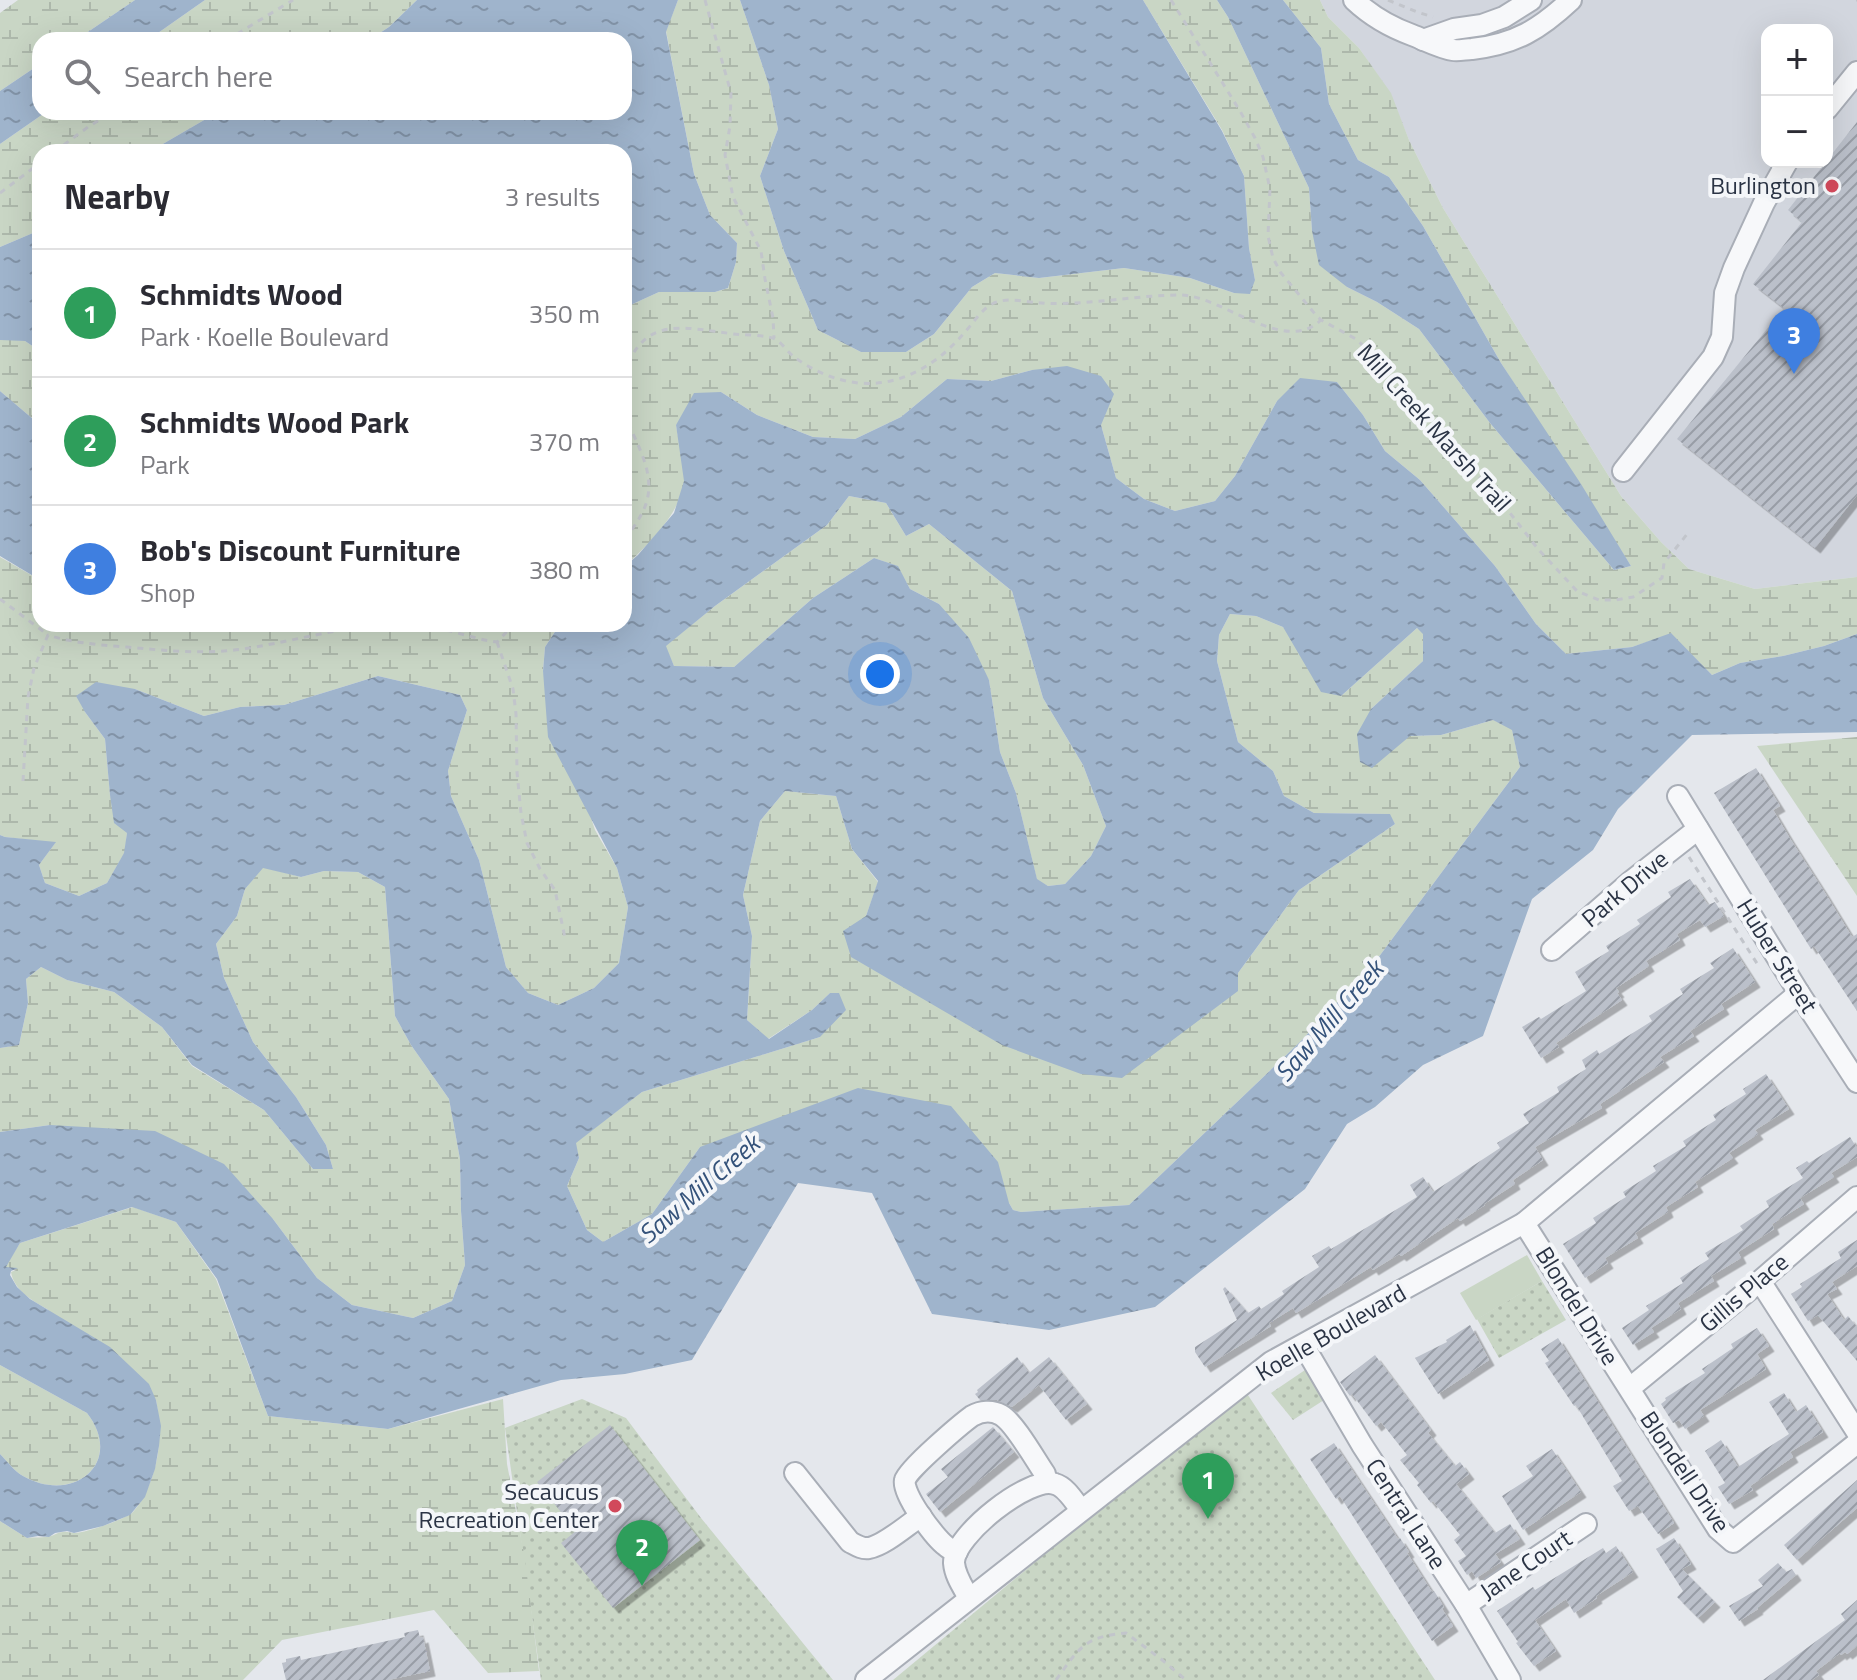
<!DOCTYPE html>
<html lang="en">
<head>
<meta charset="utf-8">
<style>
	body { margin:0; font-family:"Titillium Web",sans-serif; background:#f7f7f7; color:#2b2b33 }
	.controls { position:absolute; right:24px; top:24px; display:grid; overflow:hidden; border-radius:16px; box-shadow:0 8px 32px #0002 }
	.controls button { width:72px; height:72px; display:grid; place-items:center; padding:0; border:0; border-bottom:2px solid #e1e1e2; background:#fff; color:#2b2b33; font:40px sans-serif }
	.you { position:absolute; left:880px; top:674px; width:28px; height:28px; margin:-20px; border:6px solid #fff; border-radius:50%; background:#1a73e8; box-shadow:0 0 0 12px #1a73e833 }
	.badge { display:grid; place-items:center; width:52px; height:52px; border-radius:50%; background:#d1495b; color:#fff; font-size:26px; font-weight:700 }
	.pin { position:absolute; translate:-50% -66px; filter:drop-shadow(0 2px 4px #0008) }
	.pin::after { content:''; position:absolute; top:42px; width:28px; height:24px; background:inherit; clip-path:polygon(0 0,100% 0,50% 100%) }
	.list { margin:0; padding:0; list-style:none }
	h2 { display:flex; justify-content:space-between; align-items:center; height:104px; margin:0; padding:0 32px; font-size:34px }
	h2 small { font-size:26px; font-weight:400; color:#7c7c81 }
	.list li { display:grid; grid-template-columns:52px 1fr auto; gap:24px; align-items:center; box-sizing:border-box; height:128px; padding:0 32px; border-top:2px solid #e1e1e2 }
	.list b { display:block; font-size:30px; white-space:nowrap }
	.list p { margin:0; font-size:26px; white-space:nowrap; color:#7c7c81 }
	.list em { font-size:26px; font-style:normal; color:#7c7c81 }
	.icon { flex:none; width:44px; height:44px; fill:none; stroke:currentColor; stroke-width:2; stroke-linecap:round; stroke-linejoin:round }
	.map { position:relative; flex:none; width:1857px; height:1680px; overflow:hidden }
	.search { position:absolute; background:#fff; box-shadow:0 8px 32px #0002; left:32px; top:32px; width:600px; height:88px; display:flex; align-items:center; gap:20px; box-sizing:border-box; padding:0 28px; border-radius:24px; color:#7c7c81; font-size:30px }
	.panel { position:absolute; background:#fff; box-shadow:0 8px 32px #0002; left:32px; top:144px; width:600px; height:488px; border-radius:24px }
	.map>svg:first-child { display:block }
	.built { fill:#d2d6de; fill-rule:evenodd }
	.green { fill:url(#green-dots) }
	.wetland { fill:url(#wetland-marsh) }
	.pitch { fill:#c9d6c5 }
	.water { fill:url(#water-ripples); fill-rule:evenodd }
	.building { fill:url(#building-hatch); filter:url(#shadow) }
	.lines { fill:none; stroke-linecap:round; stroke-linejoin:round }
	.minor-casing { stroke:#a9aeb7; stroke-width:24 }
	.path { stroke:#c2c5cb; stroke-width:3; stroke-dasharray:6 6; stroke-linecap:butt }
	.minor { stroke:#f7f8fa; stroke-width:20 }
	.poi-dot { fill:#d1495b; stroke:#f4f6f9; stroke-width:3 }
	.labels { text-anchor:middle; stroke-width:8; stroke-linejoin:round; paint-order:stroke }
	.poi-label { font-size:24px; fill:#2b3445; stroke:#f4f6f9; text-anchor:end }
	.street-label { font-size:24px; fill:#2b3445; stroke:#f4f6f9 }
	.water-label { font-size:26px; font-style:italic; fill:#34527a; stroke:#f4f6f9 }
</style>
</head>
<body>
<div class="map">
<svg width="1857" height="1680" viewBox="0 0 1857 1680">
	<defs>
		<pattern id="green-dots" width="8" height="8" patternUnits="userSpaceOnUse" patternTransform="scale(2)"><rect width="8" height="8" fill="#c9d6c5"/><path d="M2 2h.1M6 6h.1" fill="none" stroke="#adb8ab" stroke-width="1.8" stroke-linecap="round"/></pattern>
		<pattern id="wetland-marsh" width="20" height="14" patternUnits="userSpaceOnUse" patternTransform="scale(2)"><rect width="20" height="14" fill="#c9d6c5"/><path d="M1 5h8M5 5V1M11 12h8M15 12V8" fill="none" stroke="#adb8ab"/></pattern>
		<pattern id="water-ripples" width="26" height="14" patternUnits="userSpaceOnUse" patternTransform="scale(2)"><rect width="26" height="14" fill="#9fb4cc"/><path d="M2 4q2-2 4 0t4 0M15 11q2-2 4 0t4 0" fill="none" stroke="#8293a7"/></pattern>
		<pattern id="building-hatch" width="6" height="6" patternUnits="userSpaceOnUse" patternTransform="scale(2)"><rect width="6" height="6" fill="#bbc0ca"/><path d="M-1 1l2-2M0 6l6-6M5 7l2-2" fill="none" stroke="#989da6"/></pattern>
		<filter id="shadow"><feDropShadow dx="5.5" dy="5.5" stdDeviation="0" flood-color="#0004"/></filter>
	</defs>
	<rect width="100%" height="100%" fill="#e4e7ec"/>
	<path class="built" d="M1320 0H1857V577L1755 589 1689 569 1661 542 1621 496 1443 208 1409 140 1390 93 1359 48 1328 17ZM1767 30H1827V162H1767Z"/>
	<g class="green">
		<polygon points="1542,1281 1566,1320 1499,1358 1477,1319"/>
		<polygon points="1305,1370 1324,1400 1293,1420 1271,1393"/>
		<polygon points="1244,1389 1435,1680 893,1680"/>
		<polygon points="582,1399 626,1418 701,1518 833,1680 541,1680 505,1428"/>
	</g>
	<g class="wetland">
		<polygon points="18,0 135,0 76,40 40,40 40,64 0,91 0,13"/>
		<polygon points="205,0 417,0 389,27 369,40 148,40"/>
		<path d="M678 0H740L769 85 778 129 760 176 784 251 818 330 861 352H906L934 334 972 287 995 273 1039 278 1124 268 1190 278 1234 293 1255 280 1249 248 1244 176 1222 130 1143 0H1217L1228 17 1309 188 1312 231 1347 287 1377 302 1419 329 1490 423 1614 570 1631 566 1501 363 1423 226 1389 177 1358 160 1329 104 1321 48 1283 0H1320L1328 17 1359 48 1391 93 1409 140 1443 208 1621 496 1661 542 1689 569 1755 589 1857 577V634L1824 646 1783 656 1740 663 1712 675 1671 634 1632 647 1566 654 1536 624 1495 566 1420 480 1385 451 1363 415 1337 382 1277 401 1235 476 1215 501 1175 511 1144 499 1116 478 1101 425 1032 370 991 381 947 379 901 417 855 439 813 437 757 415 721 392 676 425C678 439 685 468 684 481 682 512 646 547 624 567V308L659 292H715L728 288 736 262 737 243 710 215 694 174 666 31Z"/>
		<polygon points="46,112 218,112 149,152 40,152 40,230 0,247 0,144"/>
		<polygon points="6,339 25,341 40,351 40,425 0,391 0,340"/>
		<polygon points="849,496 886,503 906,536 929,524 1012,591 1043,698 1083,765 1106,826 1091,856 1065,884 1048,886 1037,880 1016,793 1000,752 989,680 939,604 910,589 897,566 874,558 813,598 734,667 674,666 665,646 715,606 827,525"/>
		<polygon points="0,557 40,580 40,624 560,624 545,647 543,671 595,830 617,868 628,907 619,963 594,988 558,1005 528,993 506,967 479,860 451,796 448,771 467,710 460,695 378,676 284,705 240,707 204,716 135,689 85,712 105,739 110,795 127,833 125,852 107,883 79,896 45,883 39,865 55,843 5,837 0,835"/>
		<polygon points="1230,614 1256,616 1283,627 1341,696 1417,628 1423,633 1423,661 1371,709 1410,736 1441,735 1493,720 1512,729 1520,767 1378,958 1301,1041 1129,1205 1021,1212 1013,1210 1009,1203 700,1147 652,1214 603,1242 587,1230 567,1186 579,1158 575,1143 642,1092 820,1037 830,993 812,1010 768,1039 747,1020 752,936 743,895 760,821 785,791 836,796 852,849 878,882 866,916 1238,973 1299,890 1395,824 1389,814 1314,813 1284,796 1273,771 1238,742 1217,661 1219,635"/>
		<polygon points="1857,737 1857,896 1757,746"/>
		<polygon points="263,867 301,877 324,871 358,872 385,887 395,1016 411,1045 449,1099 460,1159 461,1211 465,1265 452,1301 413,1318 352,1305 317,1278 273,1219 50,1125 0,1132 0,1048 19,1045 28,1003 26,979 41,967 67,980 114,992 162,1027 192,1066 264,1110 313,1169 333,1169 326,1145 296,1097 253,1042 224,978 216,944 237,916 245,889"/>
		<path d="M133 1207 176 1222 216 1279 268 1416 388 1429 503 1399 507 1464 525 1559 539 1671 488 1673 434 1610 282 1640 243 1680H0V1521L27 1538C34 1537 44 1538 51 1536 55 1535 58 1532 63 1532 67 1531 71 1533 75 1533 85 1533 126 1519 133 1512 142 1502 146 1492 151 1480 161 1453 161 1428 156 1400L47 1309C31 1300 14 1290 11 1272L16 1270 6 1267V1265L20 1243Z"/>
		<path d="M0 1365 87 1413C125 1462 74 1505 23 1476 14 1471 7 1461 0 1454Z"/>
	</g>
	<polygon class="pitch" points="1527,1255 1542,1281 1476,1320 1460,1293"/>
	<g class="water">
		<polygon points="135,0 205,0 148,40 76,40"/>
		<polygon points="417,0 678,0 666,32 694,174 710,215 737,243 736,262 728,288 715,292 659,292 624,308 624,152 149,152 218,112 624,112 624,40 369,40 389,27"/>
		<polygon points="740,0 1143,0 1222,131 1244,176 1249,248 1255,280 1250,294 1234,293 1190,278 1124,268 1039,278 995,273 972,287 934,334 906,352 861,352 818,330 784,251 760,176 778,129 769,85"/>
		<polygon points="1217,0 1283,0 1321,48 1329,104 1358,160 1389,177 1423,226 1501,363 1581,484 1631,566 1614,570 1490,423 1419,329 1377,302 1347,287 1319,265 1312,231 1309,188 1228,17"/>
		<polygon points="40,64 40,112 46,112 0,144 0,91"/>
		<polygon points="40,230 40,351 25,341 0,340 0,247"/>
		<path d="M1067 366 1101 376 1114 394 1101 425 1116 478 1144 499 1175 511 1215 501 1235 476 1277 401 1300 378 1337 382 1363 415 1385 451 1420 480 1495 566 1536 624 1566 654 1632 647 1671 633 1712 675 1740 663 1783 656 1824 646 1857 634V732L1692 735 1618 809 1593 850 1532 899 1483 1036 1423 1065 1375 1107 1347 1124 1305 1189 1155 1307 1049 1330 932 1314 872 1193 798 1183 692 1360 625 1374 561 1380 388 1429 268 1416 217 1279 176 1222 132 1207 20 1243 6 1267 18 1268 11 1271 10 1275 17 1287 30 1299 110 1347 149 1384 156 1400 161 1426 159 1446 155 1469 145 1497 130 1515 103 1526 74 1533 67 1531 55 1533 49 1537 38 1536 27 1538 0 1521V1454C7 1461 14 1471 23 1476 74 1505 125 1462 87 1413L0 1365V1132L50 1125 155 1131 224 1164 273 1219 317 1278 352 1305 413 1318 452 1301 465 1265 461 1211 460 1159 449 1099 411 1045 395 1016 385 887 358 872 324 871 301 877 263 868 245 889 237 916 216 944 224 978 253 1042 296 1097 326 1145 333 1169H313L264 1110 192 1065 162 1027 114 992 67 980 41 967 26 979 28 1003 19 1045 0 1048V835L5 837 56 842 39 865 45 883 79 896 107 883 124 853 127 833 114 823 110 795 105 739 85 712 76 696 96 682 135 689 204 716 240 707 284 705 378 676 460 695 467 710 448 771 451 796 479 860 506 967 528 993 558 1005 594 988 619 963 628 907 617 868 548 737 543 671 545 647 560 624H624V567L638 555 674 513 684 481 676 425 694 393 721 392 757 415 813 437 855 439 901 417 947 379 991 381 1032 370ZM849 496 886 503 906 536 929 524 1012 591 1043 698 1083 765 1106 826 1091 856 1065 884 1048 886 1037 879 1016 793 1000 752 989 680 969 638 939 604 910 589 898 566 874 558 813 598 734 667 674 666 666 646 715 606 827 525ZM1230 614 1256 616 1283 627 1321 692 1341 696 1417 628 1423 634V661L1371 709 1357 734 1360 762 1372 768 1410 736 1441 735 1493 720 1512 730 1520 767 1378 958 1301 1041 1129 1205 1021 1212 1013 1210 1009 1203 998 1162 951 1106 858 1088 700 1147 652 1214 603 1242 587 1230 567 1186 579 1158 576 1143 642 1092 820 1037 846 1010 839 993H830L812 1010 769 1039 747 1020 752 936 743 895 760 821 785 791 836 796 852 849 878 881 866 916 843 931 851 957 1002 1045 1081 1074 1122 1078 1238 991V973L1299 890 1395 824 1390 814 1314 813 1284 796 1273 771 1238 742 1217 661 1219 635Z"/>
		<polygon points="0,391 40,425 40,580 0,556"/>
	</g>
	<g class="building">
		<polygon points="1857,122 1857,495 1815,548 1677,439 1784,308 1753,284 1802,222 1788,210"/>
		<polygon points="1756,768 1780,806 1773,810 1789,837 1825,893 1852,937 1857,934 1857,1011 1814,946 1811,949 1714,793"/>
		<polygon points="1690,879 1708,905 1715,902 1724,916 1705,927 1700,920 1677,934 1680,940 1646,961 1649,966 1616,988 1619,992 1617,993 1622,1000 1556,1043 1559,1047 1541,1058 1522,1027 1539,1017 1541,1019 1586,991 1575,972 1609,951 1606,946 1640,924 1637,920 1671,897 1668,892"/>
		<polygon points="1733,948 1755,982 1721,1004 1724,1009 1690,1031 1694,1036 1660,1057 1664,1062 1600,1104 1602,1108 1535,1147 1543,1160 1513,1180 1515,1184 1484,1204 1485,1205 1460,1221 1458,1218 1401,1256 1399,1254 1373,1270 1371,1267 1296,1313 1293,1308 1269,1323 1271,1326 1205,1367 1195,1352 1195,1347 1237,1320 1223,1289 1225,1287 1248,1313 1259,1306 1261,1309 1284,1294 1282,1291 1319,1267 1312,1256 1329,1246 1331,1249 1417,1197 1410,1185 1423,1177 1433,1192 1500,1148 1497,1143 1529,1123 1523,1114 1559,1092 1557,1087 1586,1069 1582,1060 1597,1050 1599,1054 1652,1021 1649,1016 1683,994 1680,989 1714,968 1710,963"/>
		<polygon points="1766,1074 1789,1109 1755,1130 1758,1134 1729,1153 1733,1158 1695,1182 1698,1187 1666,1207 1668,1212 1635,1233 1638,1238 1605,1258 1608,1263 1585,1278 1563,1244 1596,1223 1593,1218 1626,1197 1623,1192 1656,1171 1653,1166 1686,1146 1683,1141 1716,1120 1713,1115 1746,1094 1743,1089"/>
		<polygon points="1850,1137 1857,1148 1857,1157 1831,1173 1834,1177 1800,1198 1804,1204 1772,1224 1774,1229 1738,1252 1741,1258 1711,1276 1714,1281 1678,1303 1681,1309 1651,1328 1654,1332 1633,1345 1622,1328 1649,1310 1646,1306 1683,1283 1680,1278 1709,1259 1705,1253 1743,1230 1740,1226 1769,1207 1766,1201 1803,1178 1796,1168 1807,1161 1809,1163"/>
		<polygon points="1857,1240 1857,1266 1832,1282 1837,1289 1827,1294 1844,1320 1848,1316 1857,1327 1857,1361 1818,1315 1808,1321 1791,1294 1802,1287 1800,1284 1841,1258 1838,1252"/>
		<polygon points="1470,1325 1489,1360 1438,1394 1415,1358 1447,1342 1446,1340"/>
		<polygon points="1757,1328 1769,1346 1757,1354 1766,1369 1700,1410 1704,1416 1685,1429 1679,1420 1673,1423 1661,1404 1666,1400 1665,1398 1705,1373 1702,1369 1733,1348 1731,1344"/>
		<polygon points="1558,1338 1674,1523 1658,1534 1638,1506 1629,1511 1613,1486 1622,1481 1576,1405 1574,1406 1545,1363 1549,1361 1541,1349"/>
		<polygon points="1375,1355 1431,1430 1428,1433 1455,1466 1460,1462 1469,1474 1456,1484 1495,1533 1510,1524 1520,1539 1495,1554 1501,1562 1476,1578 1472,1571 1467,1575 1458,1561 1466,1556 1454,1540 1460,1535 1433,1501 1431,1503 1417,1485 1419,1483 1400,1460 1407,1455 1381,1422 1376,1426 1352,1394 1350,1396 1340,1382"/>
		<polygon points="1017,1357 1029,1373 1049,1357 1087,1404 1066,1420 1039,1385 1012,1407 997,1400 980,1400 975,1394 978,1392 977,1390"/>
		<polygon points="1784,1393 1796,1412 1806,1405 1823,1432 1790,1452 1793,1457 1750,1486 1753,1490 1729,1504 1718,1487 1725,1483 1705,1451 1721,1440 1738,1467 1789,1434 1769,1402"/>
		<polygon points="610,1425 700,1540 613,1608 561,1543 576,1531 537,1482"/>
		<polygon points="993,1427 1014,1452 940,1512 926,1494 948,1477 941,1469"/>
		<polygon points="1334,1443 1398,1539 1400,1538 1409,1552 1407,1553 1432,1592 1434,1591 1444,1607 1442,1609 1453,1626 1432,1641 1340,1496 1336,1499 1310,1459"/>
		<polygon points="1552,1449 1581,1492 1523,1530 1502,1496 1533,1476 1526,1466"/>
		<polygon points="1857,1480 1857,1508 1797,1560 1784,1545"/>
		<polygon points="1674,1538 1691,1564 1682,1569 1715,1602 1698,1618 1677,1597 1683,1591 1656,1549"/>
		<polygon points="1616,1546 1633,1572 1596,1596 1597,1598 1574,1613 1566,1599 1535,1620 1556,1651 1534,1666 1516,1643 1518,1642 1497,1611 1533,1587 1535,1590 1603,1548 1606,1553"/>
		<polygon points="1778,1563 1786,1572 1792,1569 1796,1575 1757,1608 1758,1609 1739,1621 1729,1606 1763,1586 1758,1580"/>
		<polygon points="1857,1600 1857,1646 1847,1654 1845,1652 1841,1655 1840,1653 1816,1671 1819,1675 1812,1680 1763,1680 1845,1620 1841,1614"/>
		<polygon points="418,1630 420,1638 423,1637 430,1671 388,1680 286,1680 282,1663 286,1662 286,1659 300,1656 301,1660 405,1637 404,1633"/>
	</g>
	<g class="lines">
		<defs>
			<g id="minor">
				<path d="M1354 0C1371 16 1390 27 1412 35 1425 40 1440 48 1453 50 1459 51 1466 49 1472 49 1516 44 1540 29 1571 0"/>
				<polyline points="1423,40 1454,29 1482,25 1504,17 1531,0"/>
				<polyline points="1827,109 1857,72"/>
				<polyline points="1623,471 1713,357 1722,337 1725,293 1734,268 1764,203 1787,162"/>
				<polyline points="1678,796 1799,993 1857,1082"/>
				<polyline points="1552,950 1629,883 1698,829"/>
				<polyline points="1524,1223 1718,1529 1733,1542 1857,1443"/>
				<polyline points="1760,1281 1857,1432"/>
				<polyline points="1304,1346 1362,1445 1466,1605 1510,1680"/>
				<polyline points="1630,1388 1760,1281 1857,1197"/>
				<path d="M795 1473 850 1542C856 1545 861 1549 869 1548 885 1545 907 1525 921 1516"/>
				<path d="M957 1552C953 1550 949 1549 946 1546 935 1538 901 1493 905 1480 908 1469 961 1424 972 1416 981 1411 992 1410 1001 1415 1014 1422 1036 1461 1045 1474L1046 1483"/>
				<path d="M969 1598C963 1587 955 1576 954 1563 953 1536 1030 1475 1055 1484 1066 1487 1074 1501 1081 1510"/>
				<polyline points="1466,1605 1586,1524"/>
				<polyline points="866,1680 1271,1362 1524,1223 1799,993"/>
			</g>
		</defs>
		<use href="#minor" class="minor-casing"/>
		<g class="path">
			<polyline points="705,0 731,93 730,126 725,155 733,197 761,251 765,279 773,318 774,338"/>
			<polyline points="1171,0 1240,111 1255,138 1263,157 1270,189 1268,236 1273,258 1281,273 1315,314 1321,320 1356,339 1369,351 1503,504 1538,549 1577,591 1599,600 1616,600 1633,597 1662,578 1664,563 1688,533"/>
			<polyline points="1388,0 1417,12 1433,17"/>
			<polyline points="1856,0 1857,0"/>
			<polyline points="227,40 293,0"/>
			<polyline points="54,152 88,127 112,112"/>
			<polyline points="0,193 40,163"/>
			<path d="M624 374C644 314 684 328 734 334 743 335 768 335 775 339 782 343 787 351 793 356 811 370 836 381 859 383 901 387 938 364 964 333 973 324 981 309 994 303 1008 297 1026 302 1041 303 1088 306 1134 295 1180 295 1222 295 1284 356 1321 320"/>
			<path d="M624 412C635 443 659 475 644 509 639 520 631 531 624 541"/>
			<polyline points="0,599 48,635"/>
			<polyline points="497,642 513,689 516,714 517,772 521,813 527,843 540,869 555,890 565,938"/>
			<path d="M23 781 28 697 34 668 48 635C73 643 100 645 127 647 168 651 208 655 249 648 294 641 337 628 382 625 405 624 428 626 450 631 466 635 481 640 497 642L514 624"/>
			<polyline points="1689,857 1758,965"/>
			<path d="M1056 1680C1080 1647 1084 1637 1126 1633L1161 1659 1186 1680"/>
		</g>
		<use href="#minor" class="minor"/>
	</g>
	<g class="poi-dot">
		<circle cx="1832" cy="186" r="8"/>
		<circle cx="615" cy="1506" r="8"/>
	</g>
	<g class="labels">
		<g class="poi-label">
			<text x="1816" y="194">Burlington</text>
			<text x="599" y="1500">Secaucus<tspan x="599" dy="28">Recreation Center</tspan></text>
		</g>
		<g class="street-label">
			<text transform="translate(1434 428) rotate(48)" y="8">Mill Creek Marsh Trail</text>
			<text transform="translate(1625 889) rotate(-40)" y="8">Park Drive</text>
			<text transform="translate(1777 956) rotate(58)" y="8">Huber Street</text>
			<text transform="translate(1744 1293) rotate(-40)" y="8">Gillis Place</text>
			<text transform="translate(1577 1306) rotate(58)" y="8">Blondel Drive</text>
			<text transform="translate(1331 1333) rotate(-30)" y="8">Koelle Boulevard</text>
			<text transform="translate(1685 1472) rotate(56)" y="8">Blondell Drive</text>
			<text transform="translate(1406 1514) rotate(57)" y="8">Central Lane</text>
			<text transform="translate(1526 1565) rotate(-34)" y="8">Jane Court</text>
		</g>
		<g class="water-label">
			<text transform="translate(1329 1021) rotate(-49)" y="9">Saw Mill Creek</text>
			<text transform="translate(699 1189) rotate(-41)" y="9">Saw Mill Creek</text>
		</g>
	</g>
</svg>
<div class="controls">
<button>+</button>
<button>−</button>
</div>
<div class="you"></div>
<div class="pin badge" style="left:1208px;top:1519px;background:#2e9e5b">1</div>
<div class="pin badge" style="left:642px;top:1586px;background:#2e9e5b">2</div>
<div class="pin badge" style="left:1794px;top:374px;background:#3f7fe0">3</div>
<div class="search"><svg class="icon" aria-label="search" viewBox="0 0 24 24"><circle cx="10" cy="10" r="6"/><path d="M15 15l6 6"/></svg>Search here</div>
<section class="panel">
<h2>Nearby<small>3 results</small></h2>
<ul class="list">
<li><span class="badge" style="background:#2e9e5b">1</span><div><b>Schmidts Wood</b><p>Park · Koelle Boulevard</p></div><em>350 m</em></li>
<li><span class="badge" style="background:#2e9e5b">2</span><div><b>Schmidts Wood Park</b><p>Park</p></div><em>370 m</em></li>
<li><span class="badge" style="background:#3f7fe0">3</span><div><b>Bob's Discount Furniture</b><p>Shop</p></div><em>380 m</em></li>
</ul>
</section>
</div>
</body>
</html>
